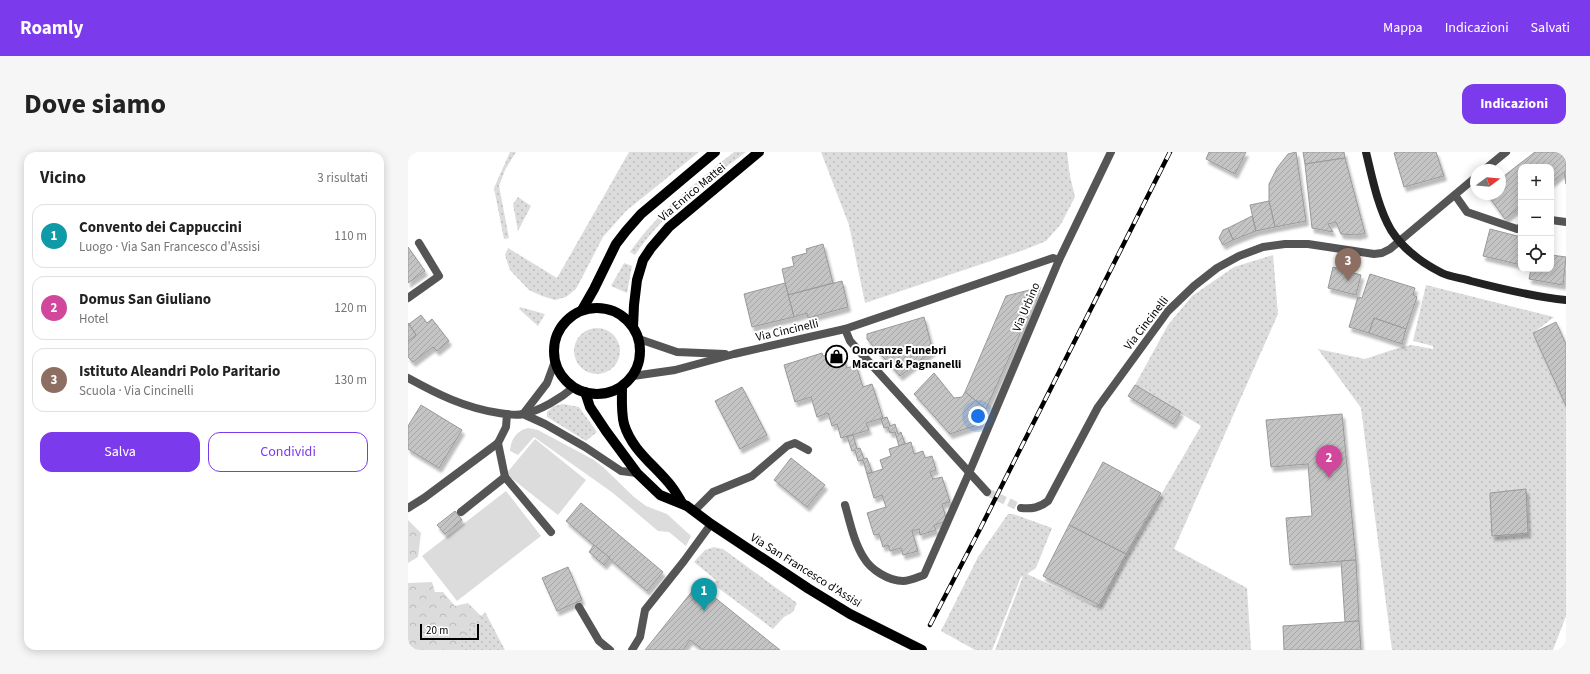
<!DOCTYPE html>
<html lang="it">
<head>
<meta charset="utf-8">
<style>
	body { margin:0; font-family:"Source Sans 3",sans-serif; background:#f6f6f6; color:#222 }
	.controls { position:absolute; right:12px; top:12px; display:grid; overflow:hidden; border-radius:8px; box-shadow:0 2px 10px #0003 }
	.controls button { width:36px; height:36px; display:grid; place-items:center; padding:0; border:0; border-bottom:1px solid #e0e0e0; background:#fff; color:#222; font:20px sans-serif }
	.compass { position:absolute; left:1062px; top:12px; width:36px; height:36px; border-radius:50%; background:#fff; box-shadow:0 2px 10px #0003; rotate:74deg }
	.scale { position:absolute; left:12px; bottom:10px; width:59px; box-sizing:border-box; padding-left:4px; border:2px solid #000; border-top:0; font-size:11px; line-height:14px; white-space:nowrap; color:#000; -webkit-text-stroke:3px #fff; paint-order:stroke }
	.you { position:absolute; left:570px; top:264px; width:14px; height:14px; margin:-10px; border:3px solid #fff; border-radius:50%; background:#1a73e8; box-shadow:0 0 0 6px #1a73e833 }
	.badge { display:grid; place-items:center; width:26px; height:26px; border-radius:50%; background:#7c3aed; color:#fff; font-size:13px; font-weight:700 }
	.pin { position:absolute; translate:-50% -33px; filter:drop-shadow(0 1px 2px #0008) }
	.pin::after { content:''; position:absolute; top:21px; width:14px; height:12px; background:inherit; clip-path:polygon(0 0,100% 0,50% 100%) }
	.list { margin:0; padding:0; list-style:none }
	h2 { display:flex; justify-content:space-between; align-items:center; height:52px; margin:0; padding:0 16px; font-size:17px }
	h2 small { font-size:13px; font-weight:400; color:#767676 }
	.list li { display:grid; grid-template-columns:26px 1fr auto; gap:12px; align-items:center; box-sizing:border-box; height:64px; margin:0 8px 8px; padding:0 8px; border:1px solid #e0e0e0; border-radius:12px }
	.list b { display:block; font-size:15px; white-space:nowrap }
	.list p { margin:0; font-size:13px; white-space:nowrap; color:#767676 }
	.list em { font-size:13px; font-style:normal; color:#767676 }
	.actions { display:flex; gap:8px; padding:12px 16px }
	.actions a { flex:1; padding:9px 0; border:1px solid #7c3aed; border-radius:12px; text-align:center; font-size:14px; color:#7c3aed }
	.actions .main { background:#7c3aed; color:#fff }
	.icon { flex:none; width:22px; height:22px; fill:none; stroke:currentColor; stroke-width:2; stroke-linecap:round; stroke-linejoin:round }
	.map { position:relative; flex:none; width:1158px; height:498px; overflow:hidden; border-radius:12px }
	header { display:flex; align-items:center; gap:24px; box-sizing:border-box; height:56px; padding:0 20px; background:#7c3aed; color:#fff }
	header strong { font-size:19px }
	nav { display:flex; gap:22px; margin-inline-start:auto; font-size:14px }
	.intro { display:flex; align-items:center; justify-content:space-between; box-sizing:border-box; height:96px; padding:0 24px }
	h1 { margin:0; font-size:28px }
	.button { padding:10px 18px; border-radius:12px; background:#7c3aed; color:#fff; font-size:14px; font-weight:700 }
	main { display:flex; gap:24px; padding:0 24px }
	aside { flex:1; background:#fff; border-radius:12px; box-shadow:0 2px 10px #0003 }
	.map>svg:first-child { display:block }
	.grass { fill:url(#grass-dots) }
	.forest { fill:url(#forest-crowns) }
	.garden { fill:#dcdcdc }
	.building { fill:url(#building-hatch); stroke:#999; filter:url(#shadow) }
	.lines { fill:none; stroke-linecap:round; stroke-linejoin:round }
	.minor-tunnel { stroke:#d9d9d9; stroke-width:8; stroke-dasharray:8 4; stroke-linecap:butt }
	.service { stroke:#555; stroke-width:8 }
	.minor { stroke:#555; stroke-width:8 }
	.secondary { stroke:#222; stroke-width:8 }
	.primary { stroke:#000; stroke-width:10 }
	.rail-casing { stroke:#000; stroke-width:4.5 }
	.rail { stroke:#fff; stroke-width:3; stroke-dasharray:9; stroke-linecap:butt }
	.labels { text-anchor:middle; stroke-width:4; stroke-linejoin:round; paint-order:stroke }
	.street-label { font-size:12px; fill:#000; stroke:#fff }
	.poi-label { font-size:12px; font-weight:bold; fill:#000; stroke:#fff; text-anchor:start }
</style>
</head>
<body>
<header>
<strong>Roamly</strong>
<nav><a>Mappa</a><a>Indicazioni</a><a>Salvati</a></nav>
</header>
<div class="intro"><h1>Dove siamo</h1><a class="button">Indicazioni</a></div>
<main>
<aside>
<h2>Vicino<small>3 risultati</small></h2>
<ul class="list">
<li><span class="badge" style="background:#0f9aa8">1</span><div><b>Convento dei Cappuccini</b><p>Luogo · Via San Francesco d'Assisi</p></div><em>110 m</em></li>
<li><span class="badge" style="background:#d1479c">2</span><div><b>Domus San Giuliano</b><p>Hotel</p></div><em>120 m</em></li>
<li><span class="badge" style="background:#8d6e63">3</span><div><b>Istituto Aleandri Polo Paritario</b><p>Scuola · Via Cincinelli</p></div><em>130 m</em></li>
</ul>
<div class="actions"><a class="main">Salva</a><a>Condividi</a></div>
</aside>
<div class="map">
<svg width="1158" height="498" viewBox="0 0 1158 498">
	<defs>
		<pattern id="grass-dots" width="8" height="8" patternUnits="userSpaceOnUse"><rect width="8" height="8" fill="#dcdcdc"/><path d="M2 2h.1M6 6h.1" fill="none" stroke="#bbb" stroke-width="1.8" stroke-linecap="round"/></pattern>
		<pattern id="forest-crowns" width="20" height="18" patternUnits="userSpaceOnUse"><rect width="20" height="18" fill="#dcdcdc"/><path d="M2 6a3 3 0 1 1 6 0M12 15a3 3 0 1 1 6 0" fill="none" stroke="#bbb"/></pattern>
		<pattern id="building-hatch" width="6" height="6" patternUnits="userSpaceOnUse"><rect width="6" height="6" fill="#c4c4c4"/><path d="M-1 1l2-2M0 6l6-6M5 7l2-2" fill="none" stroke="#a7a7a7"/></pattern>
		<filter id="shadow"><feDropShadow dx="2.5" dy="4.5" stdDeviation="1" flood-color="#0004"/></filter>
	</defs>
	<rect width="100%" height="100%" fill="#fff"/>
	<g class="grass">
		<polygon points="102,0 108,0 97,18 91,34 101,86 96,87 86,36"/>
		<polygon points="221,0 291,0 218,59 195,85 168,137 158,145 147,148 134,144 121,138 102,118 97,103 100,96 149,126"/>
		<path d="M326 0H338C298 30 255 61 227 103L222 100C249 61 288 30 326 0Z"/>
		<polygon points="413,0 659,0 662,24 667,45 653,72 638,89 616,98 457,151 441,73"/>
		<polygon points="110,45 123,54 110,79 105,52"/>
		<polygon points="865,103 870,162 766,397 839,436 843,498 587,498 615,424 613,425 584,498 567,498 533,479 570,405 600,362 605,362 644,376 628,416 619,422 688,454 793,274 727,233 760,173 784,144 826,115"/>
		<polygon points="216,111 224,114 219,141 203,134"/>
		<polygon points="1018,133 1146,165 1125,181 1158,254 1158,464 1145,498 984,498 953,256 910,197 957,207 987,197 1003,193 1025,197 1025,194 1005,189"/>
		<polygon points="112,155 137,162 130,174 111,157"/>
		<circle cx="189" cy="199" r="23"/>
		<polygon points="155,252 171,255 189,280 178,289 139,265 139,260 146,254"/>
		<polygon points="306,395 315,397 389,451 385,460 376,465 365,477 305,432 308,428 286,410 297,398"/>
		<polygon points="77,460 97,498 51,498 51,487"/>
	</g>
	<g class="forest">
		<polygon points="0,368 13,381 10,405 0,411"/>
		<polygon points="24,430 27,440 35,440 47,454 60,451 74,465 51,487 51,498 0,498 0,431"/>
	</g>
	<g class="garden">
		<path d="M120 276 130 278 186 308 196 316 226 345 238 354 259 362 283 384 278 394 261 380 250 379 205 341 126 285 110 303 102 299C103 287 108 279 120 276Z"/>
		<polygon points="127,287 178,328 150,363 98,322"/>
		<polygon points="98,339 133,384 49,449 14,404"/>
	</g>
	<g class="building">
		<polygon points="801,0 838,0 827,22 798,7"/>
		<polygon points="888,0 898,69 867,75 861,49 861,32 869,16 880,2"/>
		<polygon points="895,0 936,0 937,6 897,12"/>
		<polygon points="989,0 1028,0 1036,24 996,35 986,1"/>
		<polygon points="1127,0 1158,0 1158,32 1156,20 1143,31 1143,15 1113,15 1113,54 1097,67 1079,42 1092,42 1092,27"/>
		<polygon points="937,6 957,81 950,83 933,82 928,70 920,72 925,80 904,76 897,12"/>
		<polygon points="861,49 867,75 848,79 842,53"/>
		<polygon points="844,64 848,79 825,88 820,76"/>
		<polygon points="820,76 825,88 815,93 811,86 815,78"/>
		<polygon points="1082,77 1113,85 1113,113 1075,104"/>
		<polygon points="415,92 425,131 380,143 374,117 386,114 384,105 399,101 398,97"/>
		<polygon points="0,95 17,119 0,131"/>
		<polygon points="1143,103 1158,105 1155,133 1121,127 1123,117 1143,117"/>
		<polygon points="925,115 953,123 948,143 920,136"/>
		<polygon points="962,122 1007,136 1005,143 1009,145 998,177 966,166 961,181 941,175 950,145 954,146"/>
		<polygon points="434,129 440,155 400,166 399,161 386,165 380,143"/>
		<polygon points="377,131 386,165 344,175 336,142"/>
		<polygon points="633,135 578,257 557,240 598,144"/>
		<polygon points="13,163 19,171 24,167 41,189 29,199 25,195 5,210 0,205 0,189 8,183 1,172"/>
		<polygon points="516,165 525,199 492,224 459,187 459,182"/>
		<polygon points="966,166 998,177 994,192 961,181"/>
		<polygon points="1148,170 1158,192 1158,254 1125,181"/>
		<polygon points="0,171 8,183 0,189"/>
		<polygon points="433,199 439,216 448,213 455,235 464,232 475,266 458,271 461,278 433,286 429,272 424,274 420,261 409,265 403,245 387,250 376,213 414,201 415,204"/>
		<polygon points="526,221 546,246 554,245 557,240 578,257 572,272 542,282 518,255 506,242"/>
		<polygon points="727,233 773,260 765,272 720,244"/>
		<polygon points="334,235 359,283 332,297 307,249"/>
		<polygon points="13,253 54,278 31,316 0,297 0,274"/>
		<polygon points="934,262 948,408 882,413 878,366 904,364 900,312 863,315 858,268"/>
		<polygon points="479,265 482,274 487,272 490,282 493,280 497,292 491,294 487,280 482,281 480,275 476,276 473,267"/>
		<polygon points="445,283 449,297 452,296 456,307 459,306 464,320 459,322 455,308 450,309 447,298 444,299 439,284"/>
		<polygon points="503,290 506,302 515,299 517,306 524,304 528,318 522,320 525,327 534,325 542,350 534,352 539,369 526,373 528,378 512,383 511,377 504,379 510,399 495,403 493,396 482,399 480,393 475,395 471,382 466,383 459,361 478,355 474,343 466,346 459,322 475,317 472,308 483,304 481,297"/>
		<polygon points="383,306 417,333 399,355 366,328"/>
		<polygon points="695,310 753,341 718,402 661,373"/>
		<polygon points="1118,337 1120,381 1084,384 1082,341"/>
		<polygon points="173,351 255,420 239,439 158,369"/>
		<polygon points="47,359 54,368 37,382 29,373"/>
		<polygon points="661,373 718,402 691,453 635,424"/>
		<polygon points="186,393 202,406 196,413 181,400"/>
		<polygon points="948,408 951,469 937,470 933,409"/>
		<polygon points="160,415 174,448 149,459 134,426"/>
		<polygon points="290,432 357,486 372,498 295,498 282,488 275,498 237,498"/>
		<polygon points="951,469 953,498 876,498 875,474"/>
	</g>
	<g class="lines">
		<polyline class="minor-tunnel" points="579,340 613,356"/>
		<g class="service">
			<polyline points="1047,43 1059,60 1109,77 1113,75"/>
			<polyline points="1143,68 1158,70"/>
			<polyline points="0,146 31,124 11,91"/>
			<polyline points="90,291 97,325 143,380"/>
			<polyline points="286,359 305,340 344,324 379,294 387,291 400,298"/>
			<polyline points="53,360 97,325"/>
			<polyline points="171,455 191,489 202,498"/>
			<polyline points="224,498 232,485 237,458 276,409 303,372"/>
		</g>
		<g class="minor">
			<polyline points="1076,18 1098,0"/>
			<polyline points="437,177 442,189 579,340"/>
			<polyline points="231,187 269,200 317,202"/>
			<polyline points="225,224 267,218 326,202 437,177 645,106 651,108"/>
			<path d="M0 226C29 242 57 256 91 261 98 262 107 264 115 262 132 259 153 246 166 235"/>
			<polyline points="116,261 139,231 147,209"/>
			<polyline points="115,262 137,272 177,295 213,319 229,321"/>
			<path d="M437 353C442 370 446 391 456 406 463 418 481 429 495 429 502 429 510 425 516 423L561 321 651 108 703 0"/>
			<polyline points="0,356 16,346 90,291 98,275 99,262"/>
			<path d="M613 356C624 357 631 356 640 349L690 255 760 159 786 134 809 116 831 104 855 95 877 92H900L966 102 974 101 982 97 1068 25"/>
		</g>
		<path class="secondary" d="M958 0C964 25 970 56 983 78 995 97 1014 111 1034 121 1042 125 1053 126 1063 129 1094 137 1126 145 1158 148"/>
		<g class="primary">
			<circle cx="189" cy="199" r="43"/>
			<polyline points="174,158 186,137 208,92 218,79 233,62 307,0"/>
			<polyline points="225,175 226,153 229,128 235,108 243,96 261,75 351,0"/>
			<path d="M214 235C214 247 213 260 216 272 224 299 248 314 264 335 268 340 271 346 274 351"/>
			<polyline points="177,240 182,255 198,279 229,321 252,343 279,354 303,372 401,437 442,462 514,498"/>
		</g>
		<defs>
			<polyline id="rail" points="522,473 571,379 762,0"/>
		</defs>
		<use href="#rail" class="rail-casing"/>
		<use href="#rail" class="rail"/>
	</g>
	<defs>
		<symbol id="shop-ring" viewBox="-11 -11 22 22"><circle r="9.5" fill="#fff" stroke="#000" stroke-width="1.5"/><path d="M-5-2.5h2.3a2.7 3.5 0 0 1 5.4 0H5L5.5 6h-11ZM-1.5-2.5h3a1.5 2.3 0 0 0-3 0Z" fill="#000"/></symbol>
	</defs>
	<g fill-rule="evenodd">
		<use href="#shop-ring" x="416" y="192" width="25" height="25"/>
	</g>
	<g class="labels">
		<g class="street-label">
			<text transform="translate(284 40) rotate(-40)" y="4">Via Enrico Mattei</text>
			<text transform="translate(618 155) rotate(-67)" y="4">Via Urbino</text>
			<text transform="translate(738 171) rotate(-52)" y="4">Via Cincinelli</text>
			<text transform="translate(379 178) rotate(-13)" y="4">Via Cincinelli</text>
			<text transform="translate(398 418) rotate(32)" y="4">Via San Francesco d'Assisi</text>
		</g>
		<g class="poi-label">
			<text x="444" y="202">Onoranze Funebri<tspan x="444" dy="14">Maccari &amp; Pagnanelli</tspan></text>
		</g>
	</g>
</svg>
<div class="controls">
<button>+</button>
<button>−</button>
<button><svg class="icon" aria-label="locate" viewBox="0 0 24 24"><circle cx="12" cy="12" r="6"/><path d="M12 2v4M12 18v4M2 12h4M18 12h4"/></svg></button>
</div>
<svg class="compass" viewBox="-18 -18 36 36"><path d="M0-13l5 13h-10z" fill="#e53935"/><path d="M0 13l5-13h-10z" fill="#767676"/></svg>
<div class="scale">20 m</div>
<div class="you"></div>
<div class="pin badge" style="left:296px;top:459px;background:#0f9aa8">1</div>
<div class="pin badge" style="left:921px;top:326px;background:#d1479c">2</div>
<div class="pin badge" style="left:940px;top:129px;background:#8d6e63">3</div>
</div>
</main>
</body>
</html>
